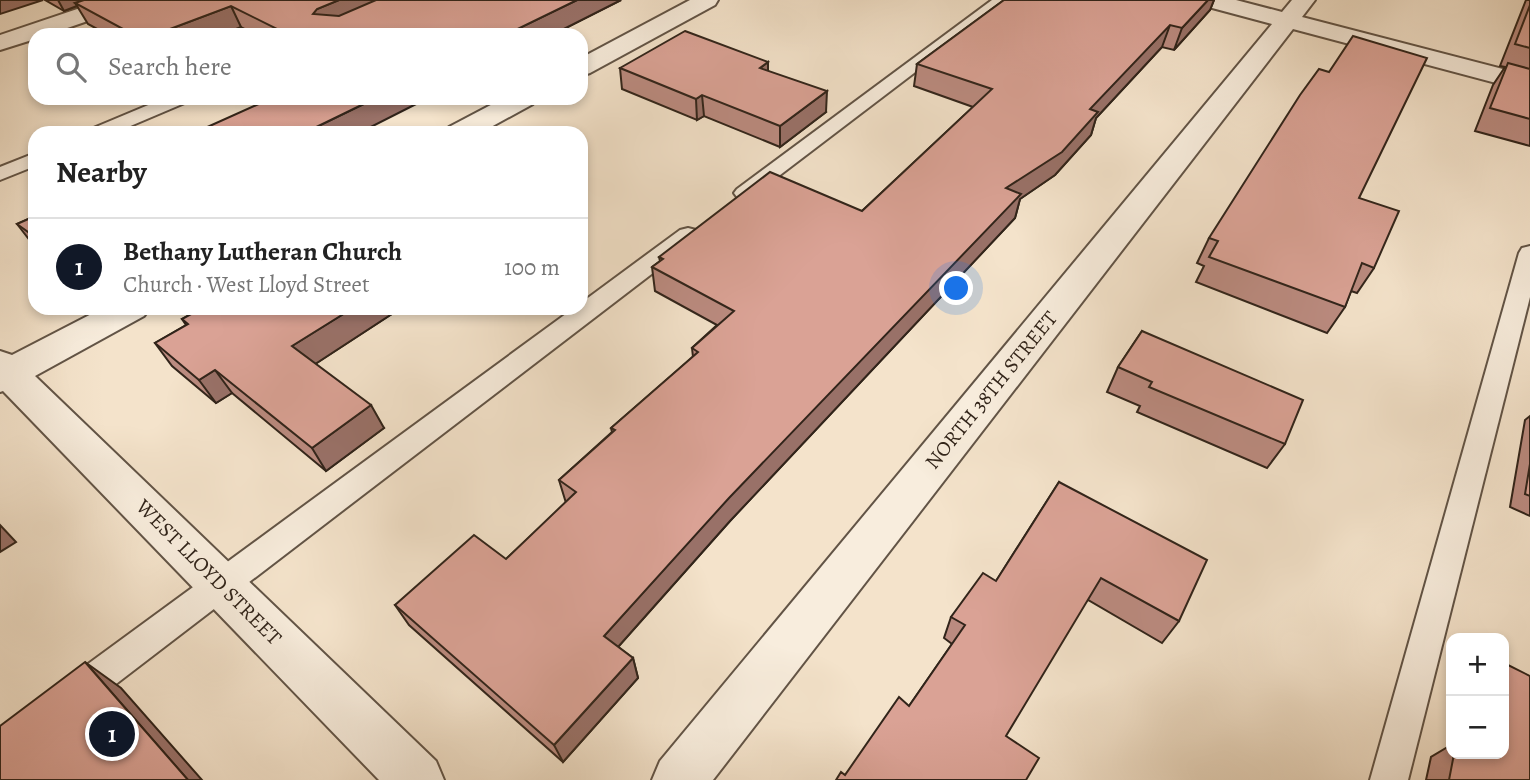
<!DOCTYPE html>
<html lang="en">
<head>
<meta charset="utf-8">
<style>
	body { margin:0; font-family:Alegreya,serif; background:#f2f2f2; color:#222 }
	.controls { position:absolute; right:21px; bottom:21px; display:grid; overflow:hidden; border-radius:14px; box-shadow:0 4px 10px #0003 }
	.controls button { width:63px; height:63px; display:grid; place-items:center; padding:0; border:0; border-bottom:2px solid #e0e0e0; background:#fff; color:#222; font:35px sans-serif }
	.you { position:absolute; left:957px; top:289px; width:24px; height:24px; margin:-18px; border:5px solid #fff; border-radius:50%; background:#1a73e8; box-shadow:0 0 0 10px #1a73e833 }
	.badge { display:grid; place-items:center; width:46px; height:46px; border-radius:50%; background:#111827; color:#fff; font-size:23px; font-weight:700 }
	.pin { position:absolute; translate:-50% -50%; border:4px solid #fff; box-shadow:0 2px 7px #0006 }
	.list { margin:0; padding:0; list-style:none }
	h2 { display:flex; justify-content:space-between; align-items:center; height:91px; margin:0; padding:0 28px; font-size:30px }
	h2 small { font-size:23px; font-weight:400; color:#767676 }
	.list li { display:grid; grid-template-columns:46px 1fr auto; gap:21px; align-items:center; box-sizing:border-box; height:98px; padding:0 28px; border-top:2px solid #e0e0e0 }
	.list b { display:block; font-size:26px; white-space:nowrap }
	.list p { margin:0; font-size:23px; white-space:nowrap; color:#767676 }
	.list em { font-size:23px; font-style:normal; color:#767676 }
	.icon { flex:none; width:38px; height:38px; fill:none; stroke:currentColor; stroke-width:2; stroke-linecap:round; stroke-linejoin:round }
	.map { position:relative; flex:none; width:1530px; height:780px; overflow:hidden }
	.search { position:absolute; background:#fff; box-shadow:0 4px 10px #0003; left:28px; top:28px; width:560px; height:77px; display:flex; align-items:center; gap:18px; box-sizing:border-box; padding:0 24px; border-radius:21px; color:#767676; font-size:26px }
	.panel { position:absolute; background:#fff; box-shadow:0 4px 10px #0003; left:28px; top:126px; width:560px; height:189px; border-radius:21px }
	.map>svg:first-child { display:block }
	.lines { fill:none; stroke-linecap:round; stroke-linejoin:round }
	.lane-casing { stroke:#625446; stroke-width:4 }
	.street-casing { stroke:#625446; stroke-width:4 }
	.lane { fill:#f8eddd; fill-rule:evenodd }
	.street { fill:#f8eddd; fill-rule:evenodd }
	.wall { fill:#bb8b80; stroke:#31241a; stroke-width:2 }
	.shaded-wall { fill:#997168; stroke:#31241a; stroke-width:2 }
	.building { fill:#daa295; stroke:#31241a; stroke-width:2 }
	.labels { text-anchor:middle; stroke-width:6; stroke-linejoin:round; paint-order:stroke }
	.street-label { font-size:21px; fill:#31241a; stroke:#f8eddd }
</style>
</head>
<body>
<div class="map">
<svg width="1530" height="780" viewBox="0 0 1530 780">
	<rect width="100%" height="100%" fill="#f4e3cb"/>
	<filter id="stains"><feTurbulence type="fractalNoise" baseFrequency=".00286" numOctaves="4"/><feColorMatrix values="0 0 0 0 .2 0 0 0 0 .09 0 0 0 0 .02 0 0 0 .5 -.17"/></filter>
	<radialGradient id="worn" r=".72"><stop offset=".6" stop-color="#630" stop-opacity="0"/><stop offset="1" stop-color="#630" stop-opacity=".3"/></radialGradient>
	<g class="lines">
		<defs>
			<g id="lane">
				<polygon points="992,0 1010,0 751,197 737,197 734,193 737,189"/>
				<polygon points="165,98 190,98 187,102 114,133 88,133 91,129"/>
				<polygon points="35,153 35,166 0,180 0,167"/>
				<polygon points="688,228 696,230 699,235 696,240 86,707 74,712 62,707 57,695 62,683 574,308 581,308 581,303 680,230"/>
				<polygon points="1530,246 1530,297 1408,780 1370,780 1519,253 1522,248"/>
			</g>
			<g id="street">
				<polygon points="104,0 137,0 134,5 47,35 35,35 35,39 0,50 0,35"/>
				<polygon points="690,0 718,0 715,5 590,73 581,76 581,58"/>
				<polygon points="1198,0 1236,0 1282,12 1292,0 1315,0 1302,17 1530,76 1530,92 1293,29 713,780 652,780 660,761 1272,24 1201,5"/>
				<polygon points="504,98 537,98 533,104 480,133 445,133 449,127"/>
				<polygon points="103,308 150,308 144,316 35,376 436,761 444,780 379,780 3,391 0,392 0,351 12,355"/>
			</g>
		</defs>
		<use href="#lane" class="lane-casing"/>
		<use href="#street" class="street-casing"/>
		<use href="#lane" class="lane"/>
		<use href="#street" class="street"/>
	</g>
	<g class="wall">
		<polygon points="45,0 621,0 552,35 256,35 241,27 221,35 108,35 88,24 77,6 64,11"/>
		<polygon points="1004,0 1214,0 1210,10 1174,50 1162,47 1096,118 1091,135 1055,175 1020,199 1015,218 730,521 618,647 633,658 638,678 563,762 409,625 395,605 506,559 566,503 559,480 612,432 611,428 693,357 692,348 717,325 655,291 652,267 660,261 659,257 862,211 973,107 914,86 917,64"/>
		<polygon points="1526,0 1530,0 1530,146 1475,131 1493,85 1505,67 1500,66"/>
		<polygon points="620,68 768,71 826,112 780,147 704,116 697,120 622,89"/>
		<polygon points="1359,198 1374,268 1357,293 1351,291 1345,307 1327,333 1196,282 1204,266 1197,263 1209,238"/>
		<polygon points="35,216 35,247 17,224"/>
		<polygon points="202,308 401,308 315,364 384,428 326,471 232,393 216,403 172,366 155,343 186,325 182,319"/>
		<polygon points="1142,331 1285,444 1267,468 1137,412 1140,406 1107,392 1118,367"/>
		<polygon points="1530,416 1530,516 1510,507 1525,420"/>
		<polygon points="1059,482 1179,621 1162,643 1088,600 845,775 909,706 952,644 944,638 951,617 996,581"/>
		<polygon points="1451,745 1451,754 1504,754 1530,780 1426,780 1431,757"/>
	</g>
	<g class="shaded-wall">
		<polygon points="0,0 43,0 0,14"/>
		<polygon points="58,0 96,0 75,3 77,6 64,11"/>
		<polygon points="339,0 397,0 325,30 313,14 317,9"/>
		<polygon points="577,0 621,0 552,35 505,35"/>
		<polygon points="1208,0 1214,0 1210,10 1174,50 1182,28"/>
		<polygon points="231,6 241,27 221,35 154,35"/>
		<polygon points="1170,25 1162,47 1096,118 1091,135 1055,175 1020,199 1015,218 730,521 610,656 604,636 1006,188"/>
		<polygon points="768,62 768,83 760,68"/>
		<polygon points="827,91 826,112 780,147 780,126"/>
		<polygon points="702,95 704,116 697,120 696,99"/>
		<polygon points="376,98 428,98 359,133 304,133"/>
		<polygon points="581,179 585,201 581,204"/>
		<polygon points="353,308 401,308 306,370 292,346"/>
		<polygon points="215,370 232,393 216,403 199,380"/>
		<polygon points="371,405 384,428 326,471 312,448"/>
		<polygon points="0,525 16,542 0,552"/>
		<polygon points="633,658 638,678 563,762 554,745"/>
		<polygon points="85,662 121,688 202,780 188,780"/>
	</g>
	<g class="building">
		<polygon points="84,0 339,0 317,9 313,14 339,16 376,0 577,0 505,35 289,35 231,6 154,35 134,35 75,3"/>
		<polygon points="1004,0 1208,0 1182,28 1170,25 1090,109 1098,112 1062,152 1006,188 1021,194 729,498 604,636 633,658 554,745 395,605 474,535 506,559 576,492 559,480 615,430 611,428 698,352 692,348 734,311 652,267 663,259 659,257 770,172 862,211 992,89 917,64"/>
		<polygon points="1530,5 1530,48 1515,44"/>
		<polygon points="685,31 768,62 760,68 827,91 780,126 702,95 696,99 620,68"/>
		<polygon points="1353,36 1427,58 1359,198 1399,211 1374,268 1362,263 1345,307 1209,257 1218,241 1209,238 1300,95 1319,69 1329,72"/>
		<polygon points="1508,63 1530,69 1530,119 1490,108"/>
		<polygon points="272,98 376,98 304,133 194,133"/>
		<polygon points="35,216 35,237 17,224"/>
		<polygon points="202,308 353,308 292,346 371,405 312,448 215,370 199,380 155,343 188,324 182,319"/>
		<polygon points="1142,331 1303,400 1285,444 1149,387 1152,382 1118,367"/>
		<polygon points="1530,464 1530,496 1525,494"/>
		<polygon points="1059,482 1207,560 1179,621 1101,578 1006,736 1039,758 1026,780 836,780 841,772 845,775 899,697 909,706 965,625 951,617 983,573 996,581"/>
		<polygon points="85,662 188,780 0,780 0,726"/>
		<polygon points="1504,663 1530,676 1530,780 1449,780 1454,754 1504,754"/>
	</g>
	<g class="labels">
		<g class="street-label">
			<text transform="translate(991 390) rotate(-51)" y="7">NORTH 38TH STREET</text>
			<text transform="translate(209 572) rotate(45)" y="7">WEST LLOYD STREET</text>
		</g>
	</g>
	<rect width="100%" height="100%" filter="url(#stains)"/>
	<rect width="100%" height="100%" fill="url(#worn)"/>
</svg>
<div class="controls">
<button>+</button>
<button>−</button>
</div>
<div class="you"></div>
<div class="pin badge" style="left:112px;top:734px">1</div>
<div class="search"><svg class="icon" aria-label="search" viewBox="0 0 24 24"><circle cx="10" cy="10" r="6"/><path d="M15 15l6 6"/></svg>Search here</div>
<section class="panel">
<h2>Nearby<small></small></h2>
<ul class="list">
<li><span class="badge">1</span><div><b>Bethany Lutheran Church</b><p>Church · West Lloyd Street</p></div><em>100 m</em></li>
</ul>
</section>
</div>
</body>
</html>
